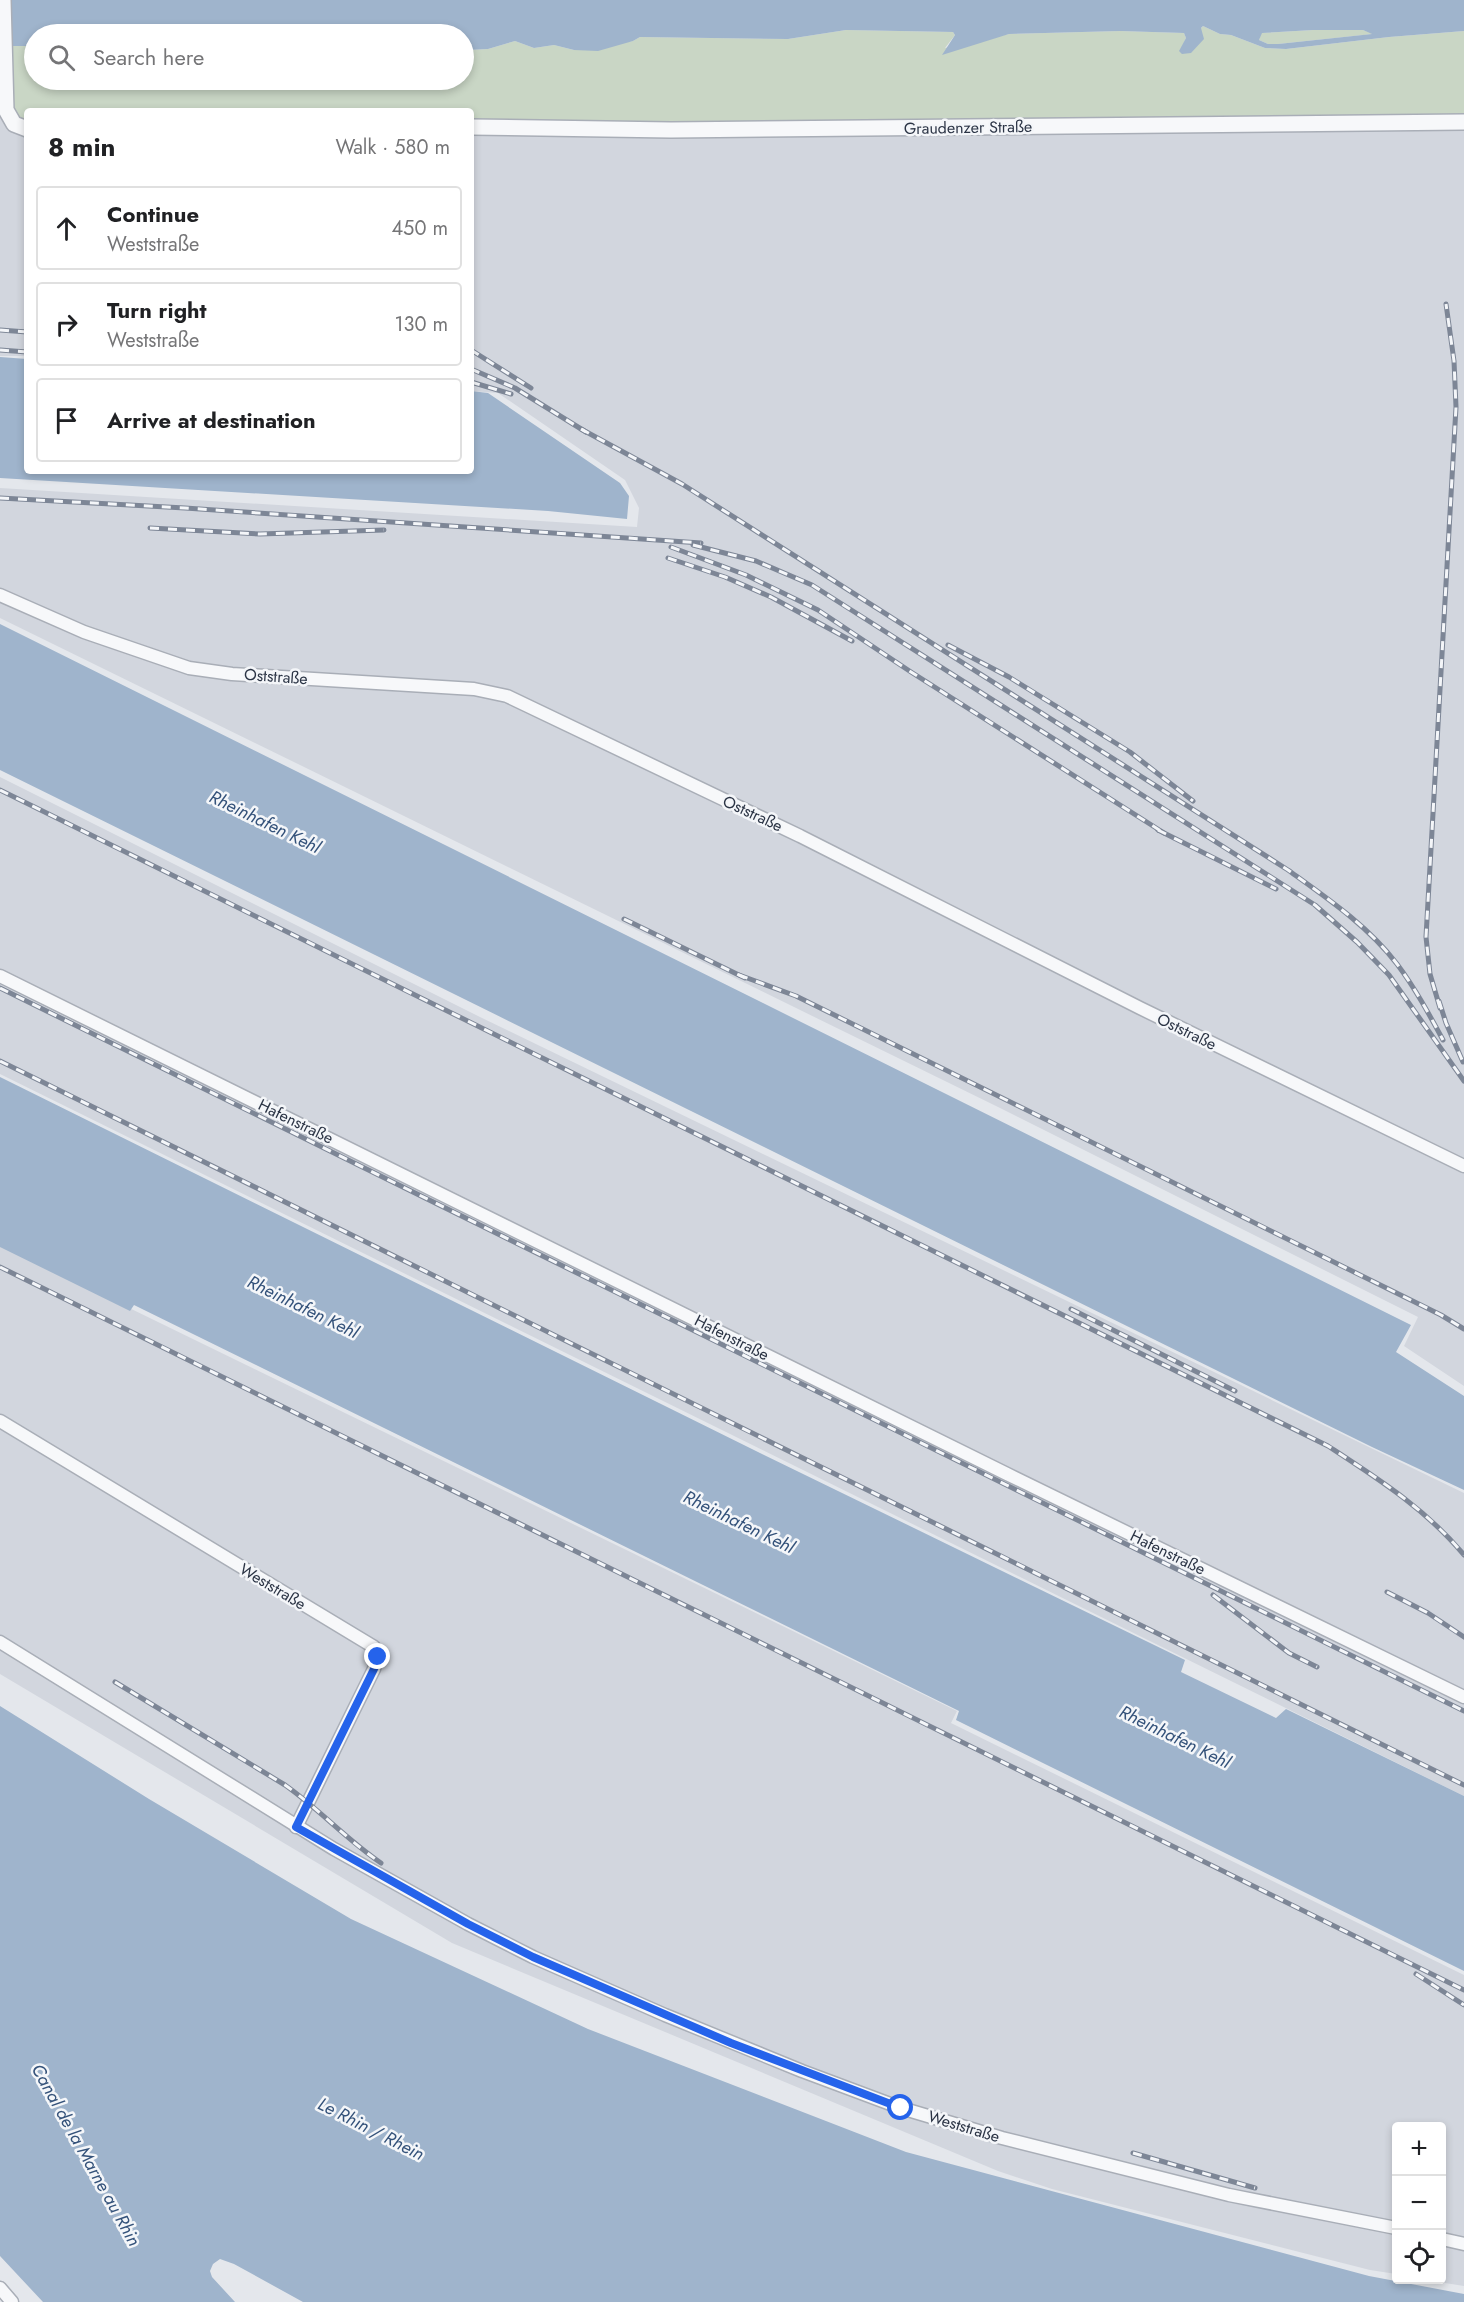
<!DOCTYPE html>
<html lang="en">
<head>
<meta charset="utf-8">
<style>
	body { margin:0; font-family:Jost,sans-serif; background:#f2f2f2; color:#202124 }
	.controls { position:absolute; right:18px; bottom:18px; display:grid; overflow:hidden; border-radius:6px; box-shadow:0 3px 9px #0003 }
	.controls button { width:54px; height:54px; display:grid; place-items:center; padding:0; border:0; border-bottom:2px solid #e0e0e0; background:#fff; color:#202124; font:30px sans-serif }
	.stop { position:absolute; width:18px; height:18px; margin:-14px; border:4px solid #2563eb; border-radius:50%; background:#fff }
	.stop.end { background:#2563eb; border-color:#fff; box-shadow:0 2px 6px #0008 }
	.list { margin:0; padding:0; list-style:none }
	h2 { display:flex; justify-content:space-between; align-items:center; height:78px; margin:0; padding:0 24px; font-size:26px }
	h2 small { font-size:20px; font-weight:400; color:#757577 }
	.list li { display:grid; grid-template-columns:39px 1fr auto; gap:18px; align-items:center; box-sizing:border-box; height:84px; margin:0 12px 12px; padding:0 12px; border:2px solid #e0e0e0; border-radius:6px }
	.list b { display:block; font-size:22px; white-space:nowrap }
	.list p { margin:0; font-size:20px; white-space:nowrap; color:#757577 }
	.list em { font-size:20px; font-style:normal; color:#757577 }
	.icon { flex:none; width:33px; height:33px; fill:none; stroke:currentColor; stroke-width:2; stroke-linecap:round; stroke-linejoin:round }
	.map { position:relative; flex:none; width:1464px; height:2302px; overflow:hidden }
	.search { position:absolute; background:#fff; box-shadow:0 3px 9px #0003; left:24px; top:24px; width:450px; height:66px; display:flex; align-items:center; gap:15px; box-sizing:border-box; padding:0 21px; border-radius:33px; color:#757577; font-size:22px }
	.panel { position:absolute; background:#fff; box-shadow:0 3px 9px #0003; left:24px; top:108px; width:450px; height:366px; border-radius:6px }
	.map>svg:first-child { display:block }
	.built { fill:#d2d6de }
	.green { fill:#c9d6c5 }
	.water { fill:#9fb4cc; fill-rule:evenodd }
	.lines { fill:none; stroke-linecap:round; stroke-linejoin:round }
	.minor-casing { stroke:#a9aeb7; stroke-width:15 }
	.tertiary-casing { stroke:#a9aeb7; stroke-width:18 }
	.minor { stroke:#f7f8fa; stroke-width:12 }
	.tertiary { stroke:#f7f8fa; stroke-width:15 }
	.rail-casing { stroke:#7d8696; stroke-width:5 }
	.rail { stroke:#f4f6f9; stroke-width:3; stroke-dasharray:9; stroke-linecap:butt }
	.route { stroke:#2563eb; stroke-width:8 }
	.labels { text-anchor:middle; stroke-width:5; stroke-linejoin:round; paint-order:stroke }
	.street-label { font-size:16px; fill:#2b3445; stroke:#f4f6f9 }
	.water-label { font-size:18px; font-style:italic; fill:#34527a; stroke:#f4f6f9 }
</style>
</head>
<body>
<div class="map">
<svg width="1464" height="2302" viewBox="0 0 1464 2302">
	<rect width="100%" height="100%" fill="#e4e7ec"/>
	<g class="built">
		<polygon points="0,115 27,133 27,356 0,356"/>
		<polygon points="1464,130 1464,1386 1404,1346 1418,1317 996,1106 0,618 0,488 637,527 639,508 625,480 498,393 471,391 471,134 598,137"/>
		<polygon points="0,777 480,1017 1464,1493 1464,1796 0,1074"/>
		<polygon points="0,1245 957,1711 951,1723 1464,1975 1464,2286 1426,2280 1442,2280 1442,2126 1396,2126 1396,2274 1370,2270 1052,2189 998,2171 452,1943 0,1674"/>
	</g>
	<g class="green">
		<polygon points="1203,26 1220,34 1231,35 1265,48 1286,49 1389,37 1464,31 1464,117 644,125 471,123 471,111 27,111 27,125 13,117 0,46 34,46 34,80 464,80 464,47 468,50 488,49 515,41 534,48 554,45 574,50 633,41 640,37 788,39 846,30 953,32 955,35 945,48 1009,34 1120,31 1184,33 1186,38 1180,51"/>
		<polygon points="1313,30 1363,30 1373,34 1278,44 1268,44 1259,40 1261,33"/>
	</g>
	<g class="water">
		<path d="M0 0H1464V31L1389 37 1286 49 1265 48 1231 35 1220 34 1203 26 1201 28 1204 39 1191 53 1182 54 1179 51 1186 38 1184 33 1120 31 1009 34 942 55 955 35 953 32 846 30 788 39 640 37 633 41 598 51 574 50 554 45 534 48 515 41 488 49 468 50 464 47V34H34V46H0ZM1313 30H1363L1372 34 1278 44H1268L1259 40 1262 33Z"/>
		<polygon points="0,357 27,359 27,471 471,471 471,391 488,393 620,483 629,496 627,519 548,511 0,478"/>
		<polygon points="0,624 1411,1325 1396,1352 1464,1396 1464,1490 1372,1447 0,770"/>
		<polygon points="0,1077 760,1453 1185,1660 1181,1672 1276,1718 1286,1709 1464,1796 1464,1971 956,1720 959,1711 134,1305 130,1311 0,1247"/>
		<polygon points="0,1706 149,1799 351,1919 588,2029 906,2152 1369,2276 1464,2294 1464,2302 303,2302 234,2264 220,2259 213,2264 210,2271 212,2277 235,2302 43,2302 0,2256"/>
	</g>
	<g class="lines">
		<defs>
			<g id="minor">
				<polyline points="0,595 84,632 189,668 232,674 474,689 507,696 800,836 1140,1008 1464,1166"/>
				<polyline points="0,976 1007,1474 1464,1697"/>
				<polyline points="0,1421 374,1647 377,1657 374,1669 296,1827"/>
				<polyline points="0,1642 334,1849 468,1924 533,1957 665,2015 802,2071 901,2108 1002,2138 1229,2195 1396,2228"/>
				<polyline points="1442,2239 1464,2244"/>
				<polyline points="0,2288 12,2302"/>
			</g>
			<g id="tertiary">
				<polyline points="3,0 6,110 14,124 27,129"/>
				<polyline points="471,127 671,130 1464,122"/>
			</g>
		</defs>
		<use href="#minor" class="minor-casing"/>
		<use href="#tertiary" class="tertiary-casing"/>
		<use href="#minor" class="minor"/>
		<use href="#tertiary" class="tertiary"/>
		<defs>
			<g id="rail">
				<polyline points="0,330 27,332"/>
				<polyline points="0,350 27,352"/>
				<polyline points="471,350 531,388"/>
				<polyline points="471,369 515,388 586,432"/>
				<polyline points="471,382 511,394"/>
				<path d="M581 429 682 484 1288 870C1327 898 1368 926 1397 964 1415 988 1429 1014 1443 1040"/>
				<polyline points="0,498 185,508 701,543"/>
				<polyline points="150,528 260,534 384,530"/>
				<polyline points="693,545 756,561 812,585 1315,905 1357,942 1389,975 1464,1081"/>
				<polyline points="671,547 746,575 818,610 911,672 1164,833"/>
				<polyline points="668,558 725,577 771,597 852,641"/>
				<polyline points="948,645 1009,677 1130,752 1193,801"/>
				<path d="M0 790 1328 1446C1377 1478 1426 1509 1464 1555"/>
				<polyline points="1158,830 1276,889"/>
				<polyline points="624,919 745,978"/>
				<polyline points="739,975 796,996 1441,1315 1464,1329"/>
				<polyline points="0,988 1464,1711"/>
				<polyline points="1439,1001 1446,1023 1463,1062"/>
				<polyline points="1440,1008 1430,974 1426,937 1456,407 1454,361 1446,304"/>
				<polyline points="0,1061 1464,1785"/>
				<polyline points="0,1267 1464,1990"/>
				<polyline points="1071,1309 1235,1391"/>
				<polyline points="1387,1592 1428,1613 1464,1637"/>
				<polyline points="1213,1595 1289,1653 1317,1667"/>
				<path d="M115 1682 285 1785C319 1809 346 1839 381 1863"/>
				<polyline points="1416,1974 1464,2005"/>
				<polyline points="1133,2153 1255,2188"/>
			</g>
		</defs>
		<use href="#rail" class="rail-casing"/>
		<use href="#rail" class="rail"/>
	</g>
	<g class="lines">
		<polyline class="route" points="378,1657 374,1669 296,1827 468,1924 533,1957 731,2043 901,2108"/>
	</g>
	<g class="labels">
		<g class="street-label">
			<text transform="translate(968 127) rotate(-1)" y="6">Graudenzer Straße</text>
			<text transform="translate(276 676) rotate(4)" y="6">Oststraße</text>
			<text transform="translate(753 813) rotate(25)" y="6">Oststraße</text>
			<text transform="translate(1187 1031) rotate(26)" y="6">Oststraße</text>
			<text transform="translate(296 1121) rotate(26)" y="6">Hafenstraße</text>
			<text transform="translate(732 1337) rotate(27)" y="6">Hafenstraße</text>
			<text transform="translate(1168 1552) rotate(26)" y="6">Hafenstraße</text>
			<text transform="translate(273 1586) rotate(31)" y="6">Weststraße</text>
			<text transform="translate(964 2126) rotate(17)" y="6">Weststraße</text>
		</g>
		<g class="water-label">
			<text transform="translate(265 822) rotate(26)" y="6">Rheinhafen Kehl</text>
			<text transform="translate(303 1307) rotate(26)" y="6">Rheinhafen Kehl</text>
			<text transform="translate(739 1522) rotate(26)" y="6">Rheinhafen Kehl</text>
			<text transform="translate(1175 1737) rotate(26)" y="6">Rheinhafen Kehl</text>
			<text transform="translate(371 2129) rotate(27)" y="6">Le Rhin / Rhein</text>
			<text transform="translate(86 2155) rotate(61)" y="6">Canal de la Marne au Rhin</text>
		</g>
	</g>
</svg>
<div class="controls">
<button>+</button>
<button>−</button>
<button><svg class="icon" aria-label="locate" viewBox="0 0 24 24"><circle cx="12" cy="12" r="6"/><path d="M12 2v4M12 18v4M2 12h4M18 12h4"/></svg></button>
</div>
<div class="stop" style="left:901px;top:2108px"></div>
<div class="stop end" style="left:378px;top:1657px"></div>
<div class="search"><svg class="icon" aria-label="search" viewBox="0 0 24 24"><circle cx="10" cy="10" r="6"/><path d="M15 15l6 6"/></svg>Search here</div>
<section class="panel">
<h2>8 min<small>Walk · 580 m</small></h2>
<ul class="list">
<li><svg class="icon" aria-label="ahead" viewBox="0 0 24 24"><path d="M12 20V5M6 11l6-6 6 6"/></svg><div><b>Continue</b><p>Weststraße</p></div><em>450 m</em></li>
<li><svg class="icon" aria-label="right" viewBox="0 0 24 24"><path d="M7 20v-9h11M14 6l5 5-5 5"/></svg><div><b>Turn right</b><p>Weststraße</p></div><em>130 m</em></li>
<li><svg class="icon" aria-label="arrive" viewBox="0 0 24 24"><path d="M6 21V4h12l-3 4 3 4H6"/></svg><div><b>Arrive at destination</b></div></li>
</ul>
</section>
</div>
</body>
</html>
